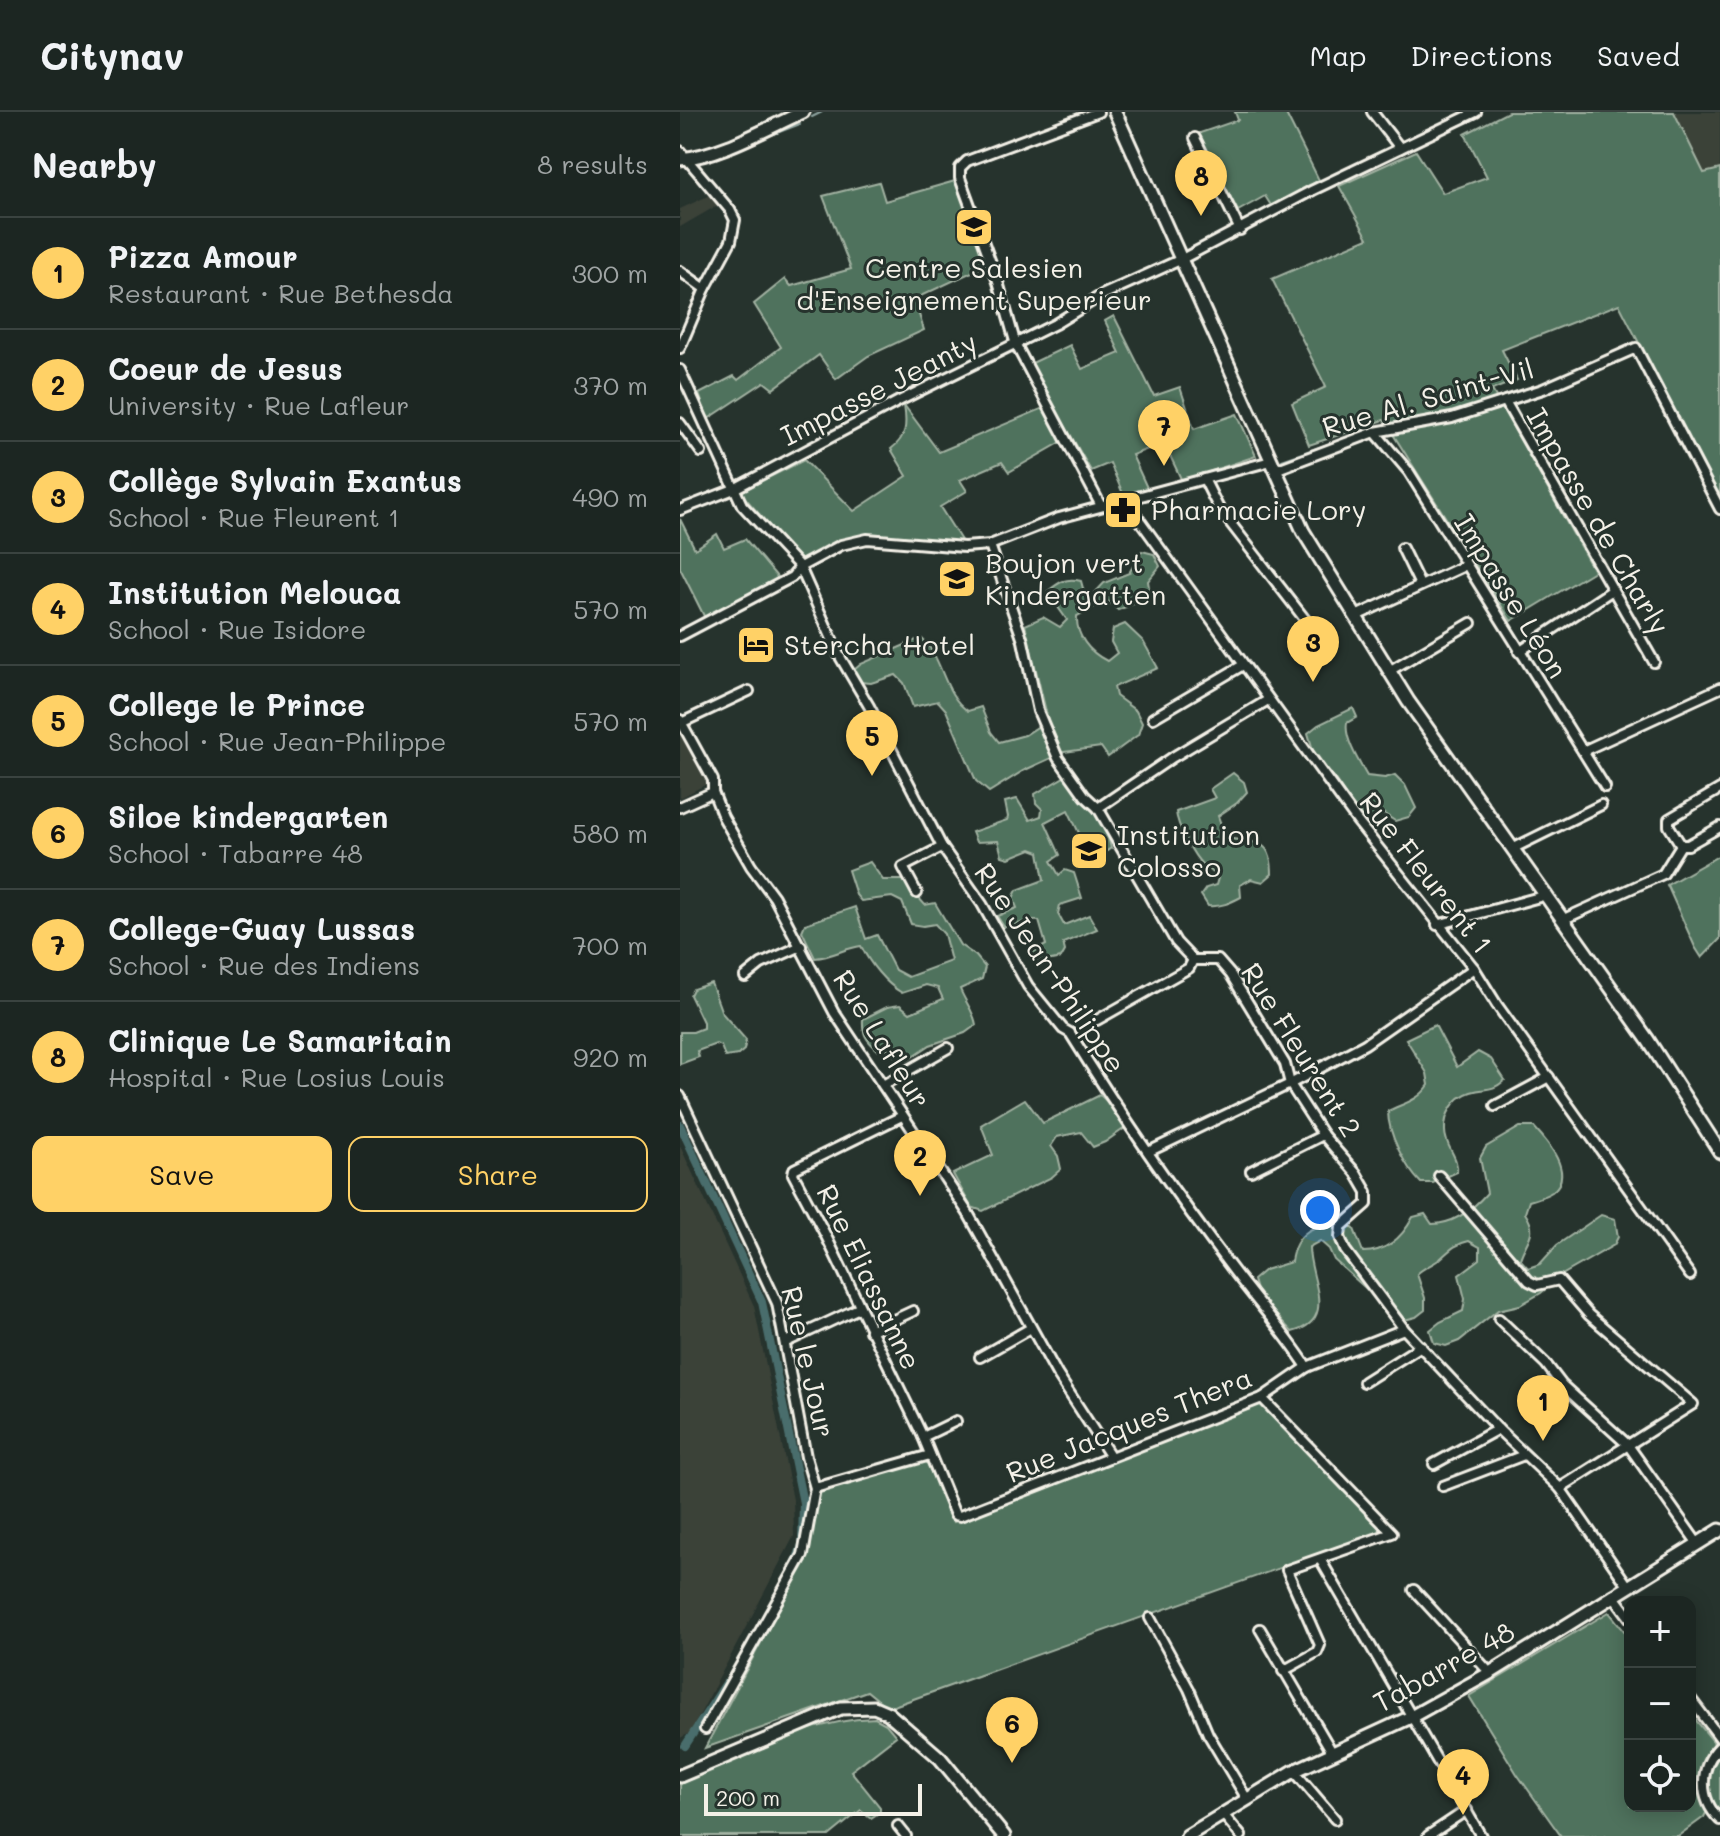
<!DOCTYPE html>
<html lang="en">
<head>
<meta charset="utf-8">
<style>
	body { margin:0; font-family:Mali,sans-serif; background:#252e2a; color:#f1f3f6 }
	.controls { position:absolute; right:24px; bottom:24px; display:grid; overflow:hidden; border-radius:16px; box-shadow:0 4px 20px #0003 }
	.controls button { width:72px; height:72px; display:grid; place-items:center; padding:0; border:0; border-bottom:2px solid #3a4340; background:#1c2622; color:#f1f3f6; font:40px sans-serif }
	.scale { position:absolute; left:24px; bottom:20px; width:218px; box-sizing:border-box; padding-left:8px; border:4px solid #f4f1e8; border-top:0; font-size:22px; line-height:28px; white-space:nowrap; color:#f4f1e8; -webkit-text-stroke:6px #26332d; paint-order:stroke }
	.you { position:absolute; left:640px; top:1098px; width:28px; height:28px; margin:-20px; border:6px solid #fff; border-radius:50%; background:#1a73e8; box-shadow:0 0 0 12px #1a73e833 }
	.badge { display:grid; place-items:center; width:52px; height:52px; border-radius:50%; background:#ffd166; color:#111; font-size:26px; font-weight:700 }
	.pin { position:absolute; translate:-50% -66px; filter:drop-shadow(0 2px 4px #0008) }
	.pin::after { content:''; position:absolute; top:42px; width:28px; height:24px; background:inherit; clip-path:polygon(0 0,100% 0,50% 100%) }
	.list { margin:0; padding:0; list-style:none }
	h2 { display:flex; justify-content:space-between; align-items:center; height:104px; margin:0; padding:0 32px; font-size:34px }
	h2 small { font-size:26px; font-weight:400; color:#a0a5a5 }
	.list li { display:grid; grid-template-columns:52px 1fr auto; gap:24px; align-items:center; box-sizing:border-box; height:112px; padding:0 32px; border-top:2px solid #3a4340 }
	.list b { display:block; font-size:30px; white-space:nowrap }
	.list p { margin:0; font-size:26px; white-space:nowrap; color:#a0a5a5 }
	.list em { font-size:26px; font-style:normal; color:#a0a5a5 }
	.actions { display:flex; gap:16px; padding:24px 32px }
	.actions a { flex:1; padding:18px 0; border:2px solid #ffd166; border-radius:16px; text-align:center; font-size:28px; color:#ffd166 }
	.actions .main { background:#ffd166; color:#111 }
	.icon { flex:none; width:44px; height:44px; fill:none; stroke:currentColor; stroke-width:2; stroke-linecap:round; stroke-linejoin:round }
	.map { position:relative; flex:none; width:1040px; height:1724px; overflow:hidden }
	header { display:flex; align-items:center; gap:48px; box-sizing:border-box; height:112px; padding:0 40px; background:#1c2622; border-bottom:2px solid #3a4340 }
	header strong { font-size:38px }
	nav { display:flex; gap:44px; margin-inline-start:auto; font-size:28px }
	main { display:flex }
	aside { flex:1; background:#1c2622 }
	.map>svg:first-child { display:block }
	.built { fill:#3b4239 }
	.green { fill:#50725d; stroke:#a2b2a2; stroke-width:2 }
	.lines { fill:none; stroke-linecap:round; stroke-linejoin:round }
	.stream { stroke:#8da29e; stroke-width:2 }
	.canal { stroke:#486d6c; stroke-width:8 }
	.street-casing { stroke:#f4f1e8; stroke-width:14 }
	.secondary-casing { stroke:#f4f1e8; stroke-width:17 }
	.street { stroke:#26332d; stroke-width:8 }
	.secondary { stroke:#26332d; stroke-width:11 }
	.labels { text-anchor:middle; stroke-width:6; stroke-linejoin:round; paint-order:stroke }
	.poi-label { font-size:28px; fill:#f4f1e8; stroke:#26332d; text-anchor:start }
	.street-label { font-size:28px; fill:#f4f1e8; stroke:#26332d }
</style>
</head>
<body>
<header>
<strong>Citynav</strong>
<nav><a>Map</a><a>Directions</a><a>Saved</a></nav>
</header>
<main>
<aside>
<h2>Nearby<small>8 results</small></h2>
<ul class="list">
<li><span class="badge">1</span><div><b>Pizza Amour</b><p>Restaurant · Rue Bethesda</p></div><em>300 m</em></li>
<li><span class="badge">2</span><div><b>Coeur de Jesus</b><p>University · Rue Lafleur</p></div><em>370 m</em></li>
<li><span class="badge">3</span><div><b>Collège Sylvain Exantus</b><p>School · Rue Fleurent 1</p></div><em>490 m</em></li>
<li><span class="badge">4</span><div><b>Institution Melouca</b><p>School · Rue Isidore</p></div><em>570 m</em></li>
<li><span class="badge">5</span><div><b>College le Prince</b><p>School · Rue Jean-Philippe</p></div><em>570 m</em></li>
<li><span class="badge">6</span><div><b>Siloe kindergarten</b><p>School · Tabarre 48</p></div><em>580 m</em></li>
<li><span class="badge">7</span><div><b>College-Guay Lussas</b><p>School · Rue des Indiens</p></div><em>700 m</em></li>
<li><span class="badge">8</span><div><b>Clinique Le Samaritain</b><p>Hospital · Rue Losius Louis</p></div><em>920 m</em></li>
</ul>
<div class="actions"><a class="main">Save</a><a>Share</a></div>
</aside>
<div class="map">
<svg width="1040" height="1724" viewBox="0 0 1040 1724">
	<rect width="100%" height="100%" fill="#26332d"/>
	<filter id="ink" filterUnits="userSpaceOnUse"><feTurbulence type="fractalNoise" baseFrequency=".0125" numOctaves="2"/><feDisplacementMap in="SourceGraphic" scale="16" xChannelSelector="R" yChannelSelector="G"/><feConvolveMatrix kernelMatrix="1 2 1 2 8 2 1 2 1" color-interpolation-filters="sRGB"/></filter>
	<g filter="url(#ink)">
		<g class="built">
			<polygon points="994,0 1040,0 1040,57 1024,61"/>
			<polygon points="30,83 38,93 0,115 0,97"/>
			<polygon points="0,621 27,672 0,686"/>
			<polygon points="0,1034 74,1194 113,1388 114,1424 10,1621 0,1626"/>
		</g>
		<g class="green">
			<polygon points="555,0 605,0 639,68 592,95 585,84 558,99 517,22 558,8"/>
			<polygon points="828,0 994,0 1024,61 1040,57 1040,389 939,192 822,238 837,268 812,278 914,459 831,509 704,308 629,333 612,291 646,275 592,167 688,126 659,74 736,39 763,81 807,65 785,22"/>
			<polygon points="275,69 307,153 234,187 244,218 188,244 156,267 139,243 93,277 84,270 28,307 19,282 54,264 58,268 101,235 74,192 105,167 111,174 171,157 143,84 199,70 205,89"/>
			<polygon points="434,204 474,284 500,275 514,317 557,302 576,344 502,369 484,331 452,343 468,378 443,382 430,351 411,359 350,252 390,233 402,257 440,241 425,209"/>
			<path d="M224 293 259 340 366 295 383 329 329 360 322 350 280 368 287 379 260 395 282 430 183 423 153 434 121 450 60 380 124 348 174 399 227 364 211 337C227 325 227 312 224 293Z"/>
			<polygon points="0,407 15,437 37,422 44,436 65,427 98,466 26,508 0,456"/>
			<path d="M462 439 474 442 480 454 468 469 470 481 461 489 438 498 427 488 397 504C396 524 409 540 427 549L437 541 431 530 433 517 445 512 463 529 478 556 434 575 436 584 456 599 462 611 458 623 428 645 421 635 384 640 343 659 309 680 296 669 266 598 258 589 233 595 224 571 216 563 191 571 180 570 174 558 181 552 241 526C263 544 263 583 288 599L301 595 311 620 319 630 345 623 368 608 345 513 363 505 380 515 387 508 367 480C379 470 386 465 401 469L404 480 412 484 424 471 449 461Z"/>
			<path d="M673 596 677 605 667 611C664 626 679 650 687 664L705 666 715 663 725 673 736 696 729 705 715 709 704 702 693 707 680 705 652 663 635 645 628 621 638 613Z"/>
			<path d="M553 661 564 670 567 680 557 691 538 704 543 718 553 727C579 731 592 729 592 762L583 770 571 767 560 773 561 785C550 791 541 795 528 794L521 783 526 776 536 773 538 766C533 759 529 758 523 753 513 744 497 713 496 700L535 686 530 677Z"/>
			<path d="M384 665C404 682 426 710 431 736L416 747 404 739 400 723 388 698 365 710 380 743 371 749 379 763 385 758 394 761 402 786 380 793 378 802 384 813 409 803 417 817 383 831 385 839 381 846 356 851 351 841 366 833 359 809C346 807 338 814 324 815L317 804 337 796 333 786 337 778 364 768 359 740 351 737 329 746 322 744 318 729 296 730 292 720 327 708 328 705 325 690 337 687 350 708 361 704 362 697 356 691 355 682Z"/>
			<polygon points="1040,743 1040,827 1022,846 1015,835 987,773"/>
			<path d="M190 750 203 768H223L245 793 255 791 280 833 296 844 305 855 302 867 280 877C285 890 294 899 296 913L285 921 250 933 229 947H218L208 936 199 939C187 929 182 923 183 907L207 895 220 893 230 901 263 887 258 876 246 873 222 881C205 871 190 852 181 834 165 836 152 845 135 846L122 819 125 812 175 795 186 827 197 823 215 858 228 865 271 849 264 822 255 812 243 814 231 812 222 790 212 785 181 789 176 783 168 758Z"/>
			<polygon points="31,871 42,901 66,928 64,938 58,943 45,945 41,934 36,932 17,939 19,945 0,952 0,920 13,920 23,916 23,910 10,883 13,877"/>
			<path d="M755 913 777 955 798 940 811 947 825 968C810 981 807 975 791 980 774 985 764 1003 765 1019 765 1035 779 1045 777 1060L753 1071H741C725 1055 708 1022 708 999 724 991 738 989 749 973L747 961 726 927Z"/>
			<polygon points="420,983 434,996 445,1016 425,1030 413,1035 401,1020 377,1025 371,1034 378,1044 381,1057 372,1065 303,1099 291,1095 273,1062 313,1043 301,1013 345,987 363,1011"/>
			<path d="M840 1015H854C867 1029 896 1062 872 1080 866 1084 856 1087 849 1089L845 1101C859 1122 846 1127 840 1147L848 1156 860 1152 877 1133 921 1103 935 1107 938 1125 934 1133 882 1163 861 1181 840 1193 818 1198 779 1229 766 1234 754 1231 750 1218 760 1210 783 1199 785 1187 779 1163 800 1147V1135L789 1129C775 1132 770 1138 760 1147 752 1153 744 1155 737 1162L745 1186V1198L736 1205 712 1211 691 1181 654 1148 649 1137 640 1129 629 1135C629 1167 659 1208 612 1220L577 1182 573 1168 585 1158 611 1150C615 1119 635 1112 663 1109L674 1117 683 1140C707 1140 722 1126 733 1105L745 1102 752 1112C774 1112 793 1097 807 1081L800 1046 806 1035Z"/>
			<polygon points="577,1289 706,1418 208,1596 187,1579 25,1636 130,1438 136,1380 246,1349 274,1410"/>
			<polygon points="929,1500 950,1526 950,1694 1010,1694 1010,1601 1033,1629 1035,1636 1023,1654 1027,1699 1024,1705 998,1724 881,1724 837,1662 789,1584"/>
			<path d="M195 1606 206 1612 216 1624 171 1659 200 1695V1700L191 1706 181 1698 149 1724H0V1673L7 1667C69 1641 127 1608 195 1606Z"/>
			<path d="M1040 1641V1704C1025 1685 1023 1660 1040 1641Z"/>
		</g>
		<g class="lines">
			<g class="stream">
				<polyline points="132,5 142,0"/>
				<polyline points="66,33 120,12"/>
				<polyline points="0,54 2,54"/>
				<polyline points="695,316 756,304"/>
				<polyline points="602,348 677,322"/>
				<polyline points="423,388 450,383"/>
				<polyline points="401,396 414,392"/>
				<polyline points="333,420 353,412"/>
			</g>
			<g class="canal">
				<polyline points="0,1013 82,1190 123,1391 122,1433 115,1452"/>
				<polyline points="5,1634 46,1571"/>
			</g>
			<defs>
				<g id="street">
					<polyline points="418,0 287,49 280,56 280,66 318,170 336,233 421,394"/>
					<polyline points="692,0 720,36"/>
					<polyline points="515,26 560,118"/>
					<polyline points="0,39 50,98 55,108 51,129 25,177 0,236"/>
					<polyline points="0,159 25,177"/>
					<path d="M0 258 62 393 120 455 159 543 189 594 262 735 302 792 348 874 383 917 390 921C441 1003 495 1082 553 1158 578 1191 605 1221 627 1255"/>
					<polyline points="825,289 974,550"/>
					<polyline points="0,311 21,340"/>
					<polyline points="695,320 729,360 925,675"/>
					<polyline points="595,358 695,320 772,306 863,277 956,236 1040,397"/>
					<polyline points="524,367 538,395 627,510"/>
					<polyline points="445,388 677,709 794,856 817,893 1010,1163"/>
					<polyline points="0,398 54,377 219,289 375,212 422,183 502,147 633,78 796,0"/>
					<polyline points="310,433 343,529 358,599 378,646 405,684 418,696 496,830 513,848 538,848 551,863 605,952 610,972 643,1023 676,1061 687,1080 687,1092 661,1115 660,1125 665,1138 724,1217 818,1317 880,1376 948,1474"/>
					<polyline points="722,436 740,473"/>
					<polyline points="676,504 786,453"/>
					<polyline points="0,524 112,465 120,455 161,433 187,427 284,435 310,433 379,406 591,349"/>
					<polyline points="839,540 931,479"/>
					<polyline points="709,559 791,511"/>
					<polyline points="473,606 563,553"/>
					<polyline points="0,608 33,668 33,680 43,705 71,754 94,785 154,900 288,1101 377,1262 431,1345"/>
					<polyline points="1,611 69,579"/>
					<polyline points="903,639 1040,576"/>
					<polyline points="1040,677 989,707 989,714 1001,733 1008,733 1040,715"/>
					<polyline points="0,695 33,680"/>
					<polyline points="418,696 493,645 588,588"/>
					<polyline points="834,736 921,693"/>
					<polyline points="237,781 223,755 262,735"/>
					<polyline points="884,807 983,762 1001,733"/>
					<polyline points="757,813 867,783"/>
					<polyline points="65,865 81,852 121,834"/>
					<polyline points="417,908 509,856 513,848"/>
					<polyline points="203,973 268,936"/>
					<polyline points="0,984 97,1191 126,1345 135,1376 250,1343"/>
					<polyline points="815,994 869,965"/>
					<polyline points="222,1004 114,1057 113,1062 145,1122 243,1325 275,1403 280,1404 582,1286 627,1255 724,1217"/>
					<polyline points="468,1040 610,972 685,932 794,856"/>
					<polyline points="571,1059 643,1023"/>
					<polyline points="759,1064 849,1169 857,1173 879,1168 909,1203 1013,1292 880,1376"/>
					<polyline points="819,1207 866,1252 882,1273 948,1333 1018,1432"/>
					<polyline points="190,1219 233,1199"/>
					<polyline points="106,1230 179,1196"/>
					<polyline points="300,1245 351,1216"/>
					<polyline points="684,1270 741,1234"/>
					<polyline points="582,1286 712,1421 607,1458 640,1533 637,1540 603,1559"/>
					<polyline points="243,1325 276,1309"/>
					<polyline points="754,1352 818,1317"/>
					<polyline points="763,1374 844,1343"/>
					<polyline points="640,1447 801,1724"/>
					<polyline points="734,1478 810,1561"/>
					<polyline points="933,1483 950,1506"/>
					<polyline points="470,1506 509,1577 528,1622 567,1687"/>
					<polyline points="580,1517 652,1640"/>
					<polyline points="1010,1586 1040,1626"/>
					<polyline points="25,1617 123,1443 135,1376"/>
					<path d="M1040 1634C1019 1655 1018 1686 1040 1708"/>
					<polyline points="614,1659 655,1707"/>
					<polyline points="542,1701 561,1724"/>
					<polyline points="218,1714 226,1724"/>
					<polyline points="748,1724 787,1698"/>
				</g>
				<g id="secondary">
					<polyline points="435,0 623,419 728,589 968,928 1040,1040"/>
					<path d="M0 47C40 44 87 16 123 0"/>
					<polyline points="0,1664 161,1596 194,1595 208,1601 260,1646 324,1724"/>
					<polyline points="507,1724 614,1659 731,1605 810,1561 1040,1418"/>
				</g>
			</defs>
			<use href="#street" class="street-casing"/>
			<use href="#secondary" class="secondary-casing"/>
			<use href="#street" class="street"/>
			<use href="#secondary" class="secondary"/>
		</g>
	</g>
	<defs>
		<symbol id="school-square" viewBox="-11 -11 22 22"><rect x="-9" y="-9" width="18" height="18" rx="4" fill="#ffd166" stroke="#26332d"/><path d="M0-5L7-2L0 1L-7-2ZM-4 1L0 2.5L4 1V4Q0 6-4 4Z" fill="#111"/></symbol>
		<symbol id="pharmacy-square" viewBox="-11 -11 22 22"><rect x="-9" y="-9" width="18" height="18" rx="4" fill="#ffd166" stroke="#26332d"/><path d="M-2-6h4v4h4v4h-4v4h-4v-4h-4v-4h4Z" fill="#111"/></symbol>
		<symbol id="hotel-square" viewBox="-11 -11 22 22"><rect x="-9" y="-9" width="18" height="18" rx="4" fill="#ffd166" stroke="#26332d"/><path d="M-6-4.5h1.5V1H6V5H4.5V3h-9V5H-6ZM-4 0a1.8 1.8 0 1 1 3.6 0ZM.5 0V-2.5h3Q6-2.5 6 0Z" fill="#111"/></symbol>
		<symbol id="university-square" viewBox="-11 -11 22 22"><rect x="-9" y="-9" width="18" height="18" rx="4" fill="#ffd166" stroke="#26332d"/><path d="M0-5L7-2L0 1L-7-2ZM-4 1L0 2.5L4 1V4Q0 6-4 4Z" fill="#111"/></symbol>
	</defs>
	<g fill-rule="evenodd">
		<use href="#school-square" x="272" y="93" width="44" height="44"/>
		<use href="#pharmacy-square" x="421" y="376" width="44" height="44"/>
		<use href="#school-square" x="255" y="445" width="44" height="44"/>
		<use href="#hotel-square" x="54" y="511" width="44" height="44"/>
		<use href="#university-square" x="387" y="717" width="44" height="44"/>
	</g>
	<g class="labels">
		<g class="poi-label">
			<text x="294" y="166" text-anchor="middle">Centre Salesien<tspan x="294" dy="32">d'Enseignement Superieur</tspan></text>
			<text x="471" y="408">Pharmacie Lory</text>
			<text x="305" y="461">Boujon vert<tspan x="305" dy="32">Kindergatten</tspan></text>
			<text x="104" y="543">Stercha Hotel</text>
			<text x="437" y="733">Institution<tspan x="437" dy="32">Colosso</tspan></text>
		</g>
		<g class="street-label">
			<text transform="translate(199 277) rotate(-27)" y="10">Impasse Jeanty</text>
			<text transform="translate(748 286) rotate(-16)" y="10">Rue Al. Saint-Vil</text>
			<text transform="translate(918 409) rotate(60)" y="10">Impasse de Charly</text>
			<text transform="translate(831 484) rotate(58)" y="10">Impasse Léon</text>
			<text transform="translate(746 761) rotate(52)" y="10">Rue Fleurent 1</text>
			<text transform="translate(370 856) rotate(56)" y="10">Rue Jean-Philippe</text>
			<text transform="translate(202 927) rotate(58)" y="10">Rue Lafleur</text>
			<text transform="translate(621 938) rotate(58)" y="10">Rue Fleurent 2</text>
			<text transform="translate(189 1165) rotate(64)" y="10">Rue Eliassanne</text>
			<text transform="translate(128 1250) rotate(77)" y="10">Rue le Jour</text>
			<text transform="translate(449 1313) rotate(-22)" y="10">Rue Jacques Thera</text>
			<text transform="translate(764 1555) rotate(-29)" y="10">Tabarre 48</text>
		</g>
	</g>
</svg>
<div class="controls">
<button>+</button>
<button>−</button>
<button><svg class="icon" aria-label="locate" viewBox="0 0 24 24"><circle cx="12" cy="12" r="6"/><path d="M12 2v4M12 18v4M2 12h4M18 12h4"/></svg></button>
</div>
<div class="scale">200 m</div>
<div class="you"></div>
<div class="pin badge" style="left:863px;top:1329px">1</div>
<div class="pin badge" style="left:240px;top:1084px">2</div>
<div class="pin badge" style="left:633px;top:570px">3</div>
<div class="pin badge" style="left:783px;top:1703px">4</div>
<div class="pin badge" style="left:192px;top:664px">5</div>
<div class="pin badge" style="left:332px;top:1651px">6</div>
<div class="pin badge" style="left:484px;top:354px">7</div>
<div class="pin badge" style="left:521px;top:104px">8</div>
</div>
</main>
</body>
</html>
